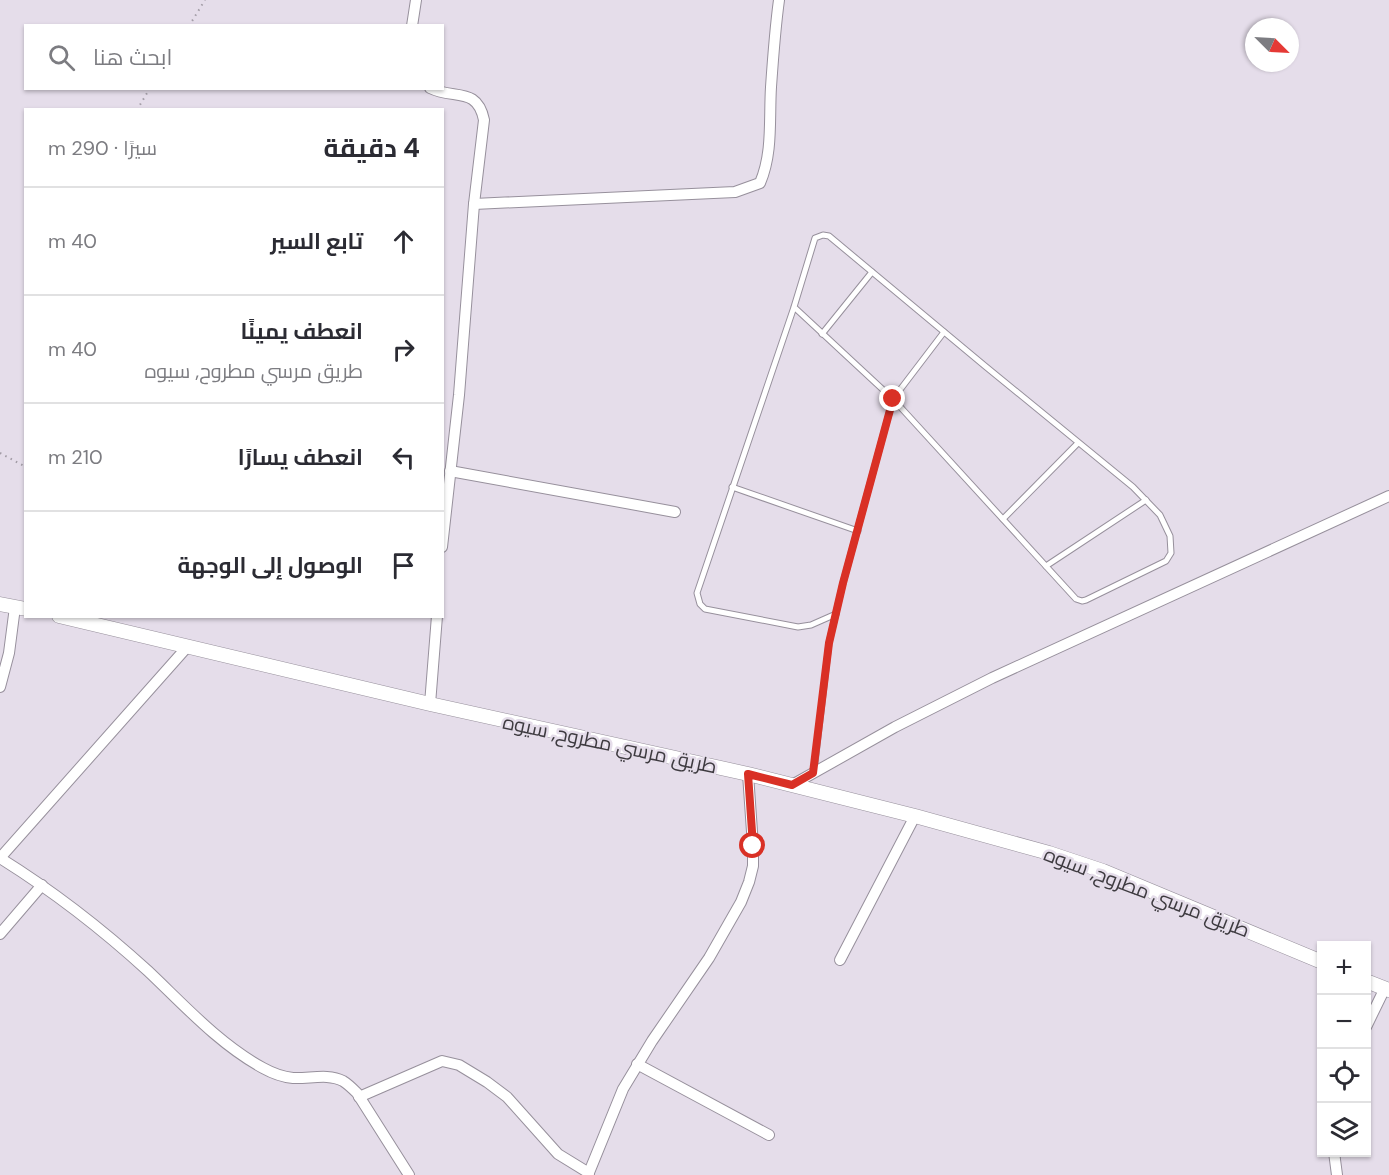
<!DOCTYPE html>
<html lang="ar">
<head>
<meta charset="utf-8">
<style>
	body { margin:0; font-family:"DM Sans",Cairo,sans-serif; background:#f7f7f7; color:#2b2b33; direction:rtl }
	.controls { position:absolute; right:18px; bottom:18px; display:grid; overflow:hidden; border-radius:0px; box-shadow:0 2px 4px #0004 }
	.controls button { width:54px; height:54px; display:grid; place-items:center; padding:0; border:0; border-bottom:2px solid #e1e1e2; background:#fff; color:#2b2b33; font:30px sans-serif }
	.compass { position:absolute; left:1245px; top:18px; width:54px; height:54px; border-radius:50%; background:#fff; box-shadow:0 2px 4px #0004; rotate:114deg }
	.stop { position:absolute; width:18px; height:18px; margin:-14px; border:4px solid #d93025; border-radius:50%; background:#fff }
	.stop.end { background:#d93025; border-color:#fff; box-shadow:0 2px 6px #0008 }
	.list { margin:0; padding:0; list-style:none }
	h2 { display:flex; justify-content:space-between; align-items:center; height:78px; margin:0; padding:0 24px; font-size:26px }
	h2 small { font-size:20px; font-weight:400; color:#7c7c81 }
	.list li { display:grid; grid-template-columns:39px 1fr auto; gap:18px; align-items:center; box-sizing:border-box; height:108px; padding:0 24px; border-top:2px solid #e1e1e2 }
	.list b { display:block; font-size:22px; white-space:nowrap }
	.list p { margin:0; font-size:20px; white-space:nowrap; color:#7c7c81 }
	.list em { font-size:20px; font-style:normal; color:#7c7c81 }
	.icon { flex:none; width:33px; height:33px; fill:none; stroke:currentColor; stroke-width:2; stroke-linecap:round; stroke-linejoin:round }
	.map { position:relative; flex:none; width:1389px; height:1175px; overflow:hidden; direction:ltr }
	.search { position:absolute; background:#fff; box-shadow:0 2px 4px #0004; left:24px; top:24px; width:420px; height:66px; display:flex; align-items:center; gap:15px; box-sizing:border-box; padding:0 21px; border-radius:0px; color:#7c7c81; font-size:22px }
	.panel { position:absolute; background:#fff; box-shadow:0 2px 4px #0004; left:24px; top:108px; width:420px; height:510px; border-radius:0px; direction:rtl }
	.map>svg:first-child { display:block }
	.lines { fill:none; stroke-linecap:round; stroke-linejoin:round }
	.service-casing { stroke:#97909c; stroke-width:7 }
	.minor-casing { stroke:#97909c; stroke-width:12 }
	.tertiary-casing { stroke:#97909c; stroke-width:15 }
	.path { stroke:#a19ba5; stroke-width:2; stroke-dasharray:1.5 4.5; stroke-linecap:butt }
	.service { stroke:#fff; stroke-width:5 }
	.minor { stroke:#fff; stroke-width:10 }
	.tertiary { stroke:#fff; stroke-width:14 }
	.route { stroke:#d93025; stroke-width:8 }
	.labels { text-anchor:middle; stroke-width:5; stroke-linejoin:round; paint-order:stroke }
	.street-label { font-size:20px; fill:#3e3b40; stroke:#e5ddea }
</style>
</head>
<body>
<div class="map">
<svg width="1389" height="1175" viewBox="0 0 1389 1175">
	<rect width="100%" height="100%" fill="#e5ddea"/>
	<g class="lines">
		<defs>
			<g id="service">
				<polyline points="794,307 893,399 1076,599 1082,601 1086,600 1166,561 1171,553 1170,536 1160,515 1133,487 985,366 829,236 823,235 815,238 794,307 697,593 700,604 705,609 798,627 811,625 836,614"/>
				<polyline points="822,334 872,272"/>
				<polyline points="732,487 858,531"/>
				<polyline points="1003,519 1078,443"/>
				<polyline points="1046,566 1146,500"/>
				<polyline points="814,771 829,643 843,583 893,399 944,332"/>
			</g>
			<g id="minor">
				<polyline points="412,26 416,0"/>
				<path d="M430 88C454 100 477 86 484 120L474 204 459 395 442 547"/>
				<path d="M474 204 735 192 760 183C773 153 769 119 771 87 773 58 775 29 779 0"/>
				<polyline points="450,471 675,512"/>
				<polyline points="0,687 9,653 15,607"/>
				<polyline points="430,704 437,616"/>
				<polyline points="792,785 895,727 992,678 1389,496"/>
				<path d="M0 858C53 891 102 929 148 971 184 1005 219 1044 263 1068 272 1073 283 1077 293 1078 309 1079 328 1073 343 1081 348 1084 352 1088 357 1093L409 1175"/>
				<polyline points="0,858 188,646"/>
				<polyline points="0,934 42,885"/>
				<polyline points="840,960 915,816"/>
				<polyline points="1366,1027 1385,988"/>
				<polyline points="637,1064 769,1135"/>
				<polyline points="359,1097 442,1061 459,1065 487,1082 507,1097 558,1154 589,1173"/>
				<polyline points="1334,1152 1337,1175"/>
				<polyline points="588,1175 623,1089 652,1041 709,958 741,902 749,882 753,866 753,846 748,774"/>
			</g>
			<g id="tertiary">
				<polyline points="0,604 26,609"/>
				<polyline points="59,616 430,704 748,774 915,816 1049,853 1103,871 1322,962"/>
				<polyline points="1366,981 1389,990"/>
			</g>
		</defs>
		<use href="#service" class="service-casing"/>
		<use href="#minor" class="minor-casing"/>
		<use href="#tertiary" class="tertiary-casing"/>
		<g class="path">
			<polyline points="189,26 205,0"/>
			<polyline points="137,110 150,88"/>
			<polyline points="0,453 26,467"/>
		</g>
		<use href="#service" class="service"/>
		<use href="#minor" class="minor"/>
		<use href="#tertiary" class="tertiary"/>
	</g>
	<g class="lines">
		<polyline class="route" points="753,846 748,774 792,785 813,773 829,643 843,583 893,399"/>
	</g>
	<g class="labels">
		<g class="street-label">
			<text transform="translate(610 744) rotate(12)" y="7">طريق مرسي مطروح, سيوه</text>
			<text transform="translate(1147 892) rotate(21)" y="7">طريق مرسي مطروح, سيوه</text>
		</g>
	</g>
</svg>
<div class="controls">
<button>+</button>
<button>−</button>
<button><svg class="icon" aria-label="locate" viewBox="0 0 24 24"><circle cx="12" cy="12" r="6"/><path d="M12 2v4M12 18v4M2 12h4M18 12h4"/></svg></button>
<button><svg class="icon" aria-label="layers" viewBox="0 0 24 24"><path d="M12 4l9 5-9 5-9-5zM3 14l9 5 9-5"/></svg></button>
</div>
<svg class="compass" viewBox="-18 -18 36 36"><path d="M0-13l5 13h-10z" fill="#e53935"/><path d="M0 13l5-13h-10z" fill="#7c7c81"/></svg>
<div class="stop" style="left:753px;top:846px"></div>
<div class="stop end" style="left:893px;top:399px"></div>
<div class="search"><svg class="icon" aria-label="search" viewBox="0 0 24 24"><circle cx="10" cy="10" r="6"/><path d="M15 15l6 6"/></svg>ابحث هنا</div>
<section class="panel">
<h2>4 دقيقة<small>سيرًا · 290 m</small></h2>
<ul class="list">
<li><svg class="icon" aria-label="ahead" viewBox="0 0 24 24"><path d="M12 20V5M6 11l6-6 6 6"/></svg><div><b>تابع السير</b></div><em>40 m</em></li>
<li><svg class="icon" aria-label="right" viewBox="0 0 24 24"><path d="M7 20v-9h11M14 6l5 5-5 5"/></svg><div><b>انعطف يمينًا</b><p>طريق مرسي مطروح, سيوه</p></div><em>40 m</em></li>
<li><svg class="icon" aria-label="left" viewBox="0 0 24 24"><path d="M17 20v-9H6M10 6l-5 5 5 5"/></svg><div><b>انعطف يسارًا</b></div><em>210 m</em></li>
<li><svg class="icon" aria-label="arrive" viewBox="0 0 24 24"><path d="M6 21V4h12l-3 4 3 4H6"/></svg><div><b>الوصول إلى الوجهة</b></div></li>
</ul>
</section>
</div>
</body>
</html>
